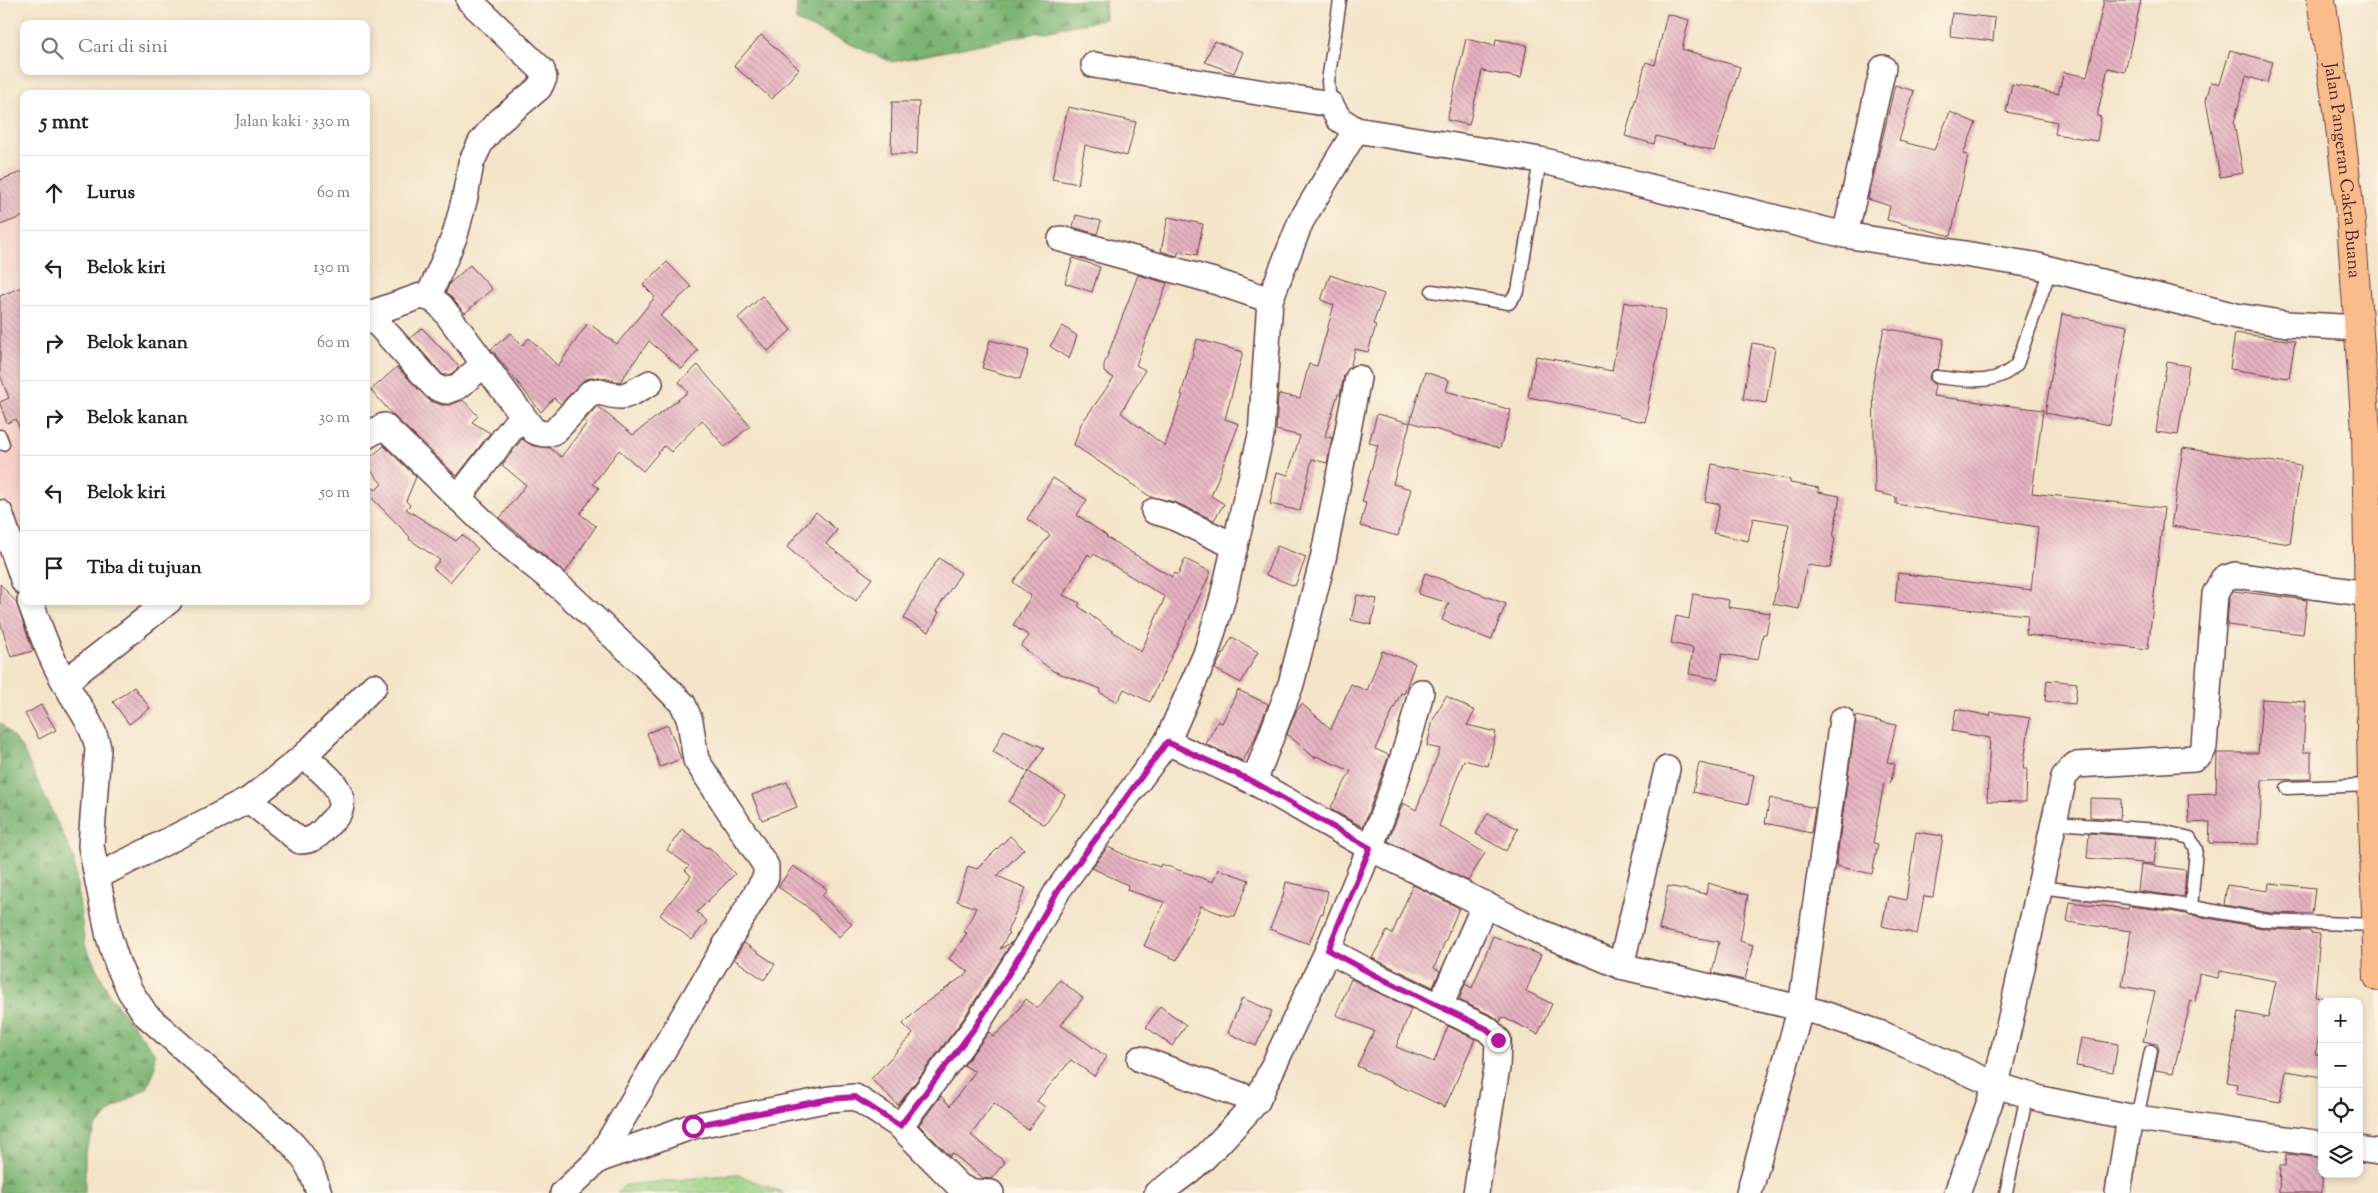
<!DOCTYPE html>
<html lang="id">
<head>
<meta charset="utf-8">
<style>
	body { margin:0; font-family:"Sorts Mill Goudy",serif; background:#f6f6f6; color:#222 }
	.controls { position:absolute; right:15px; bottom:15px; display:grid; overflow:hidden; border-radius:10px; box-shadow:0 2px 8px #0003 }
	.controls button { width:45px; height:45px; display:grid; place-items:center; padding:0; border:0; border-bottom:1px solid #e0e0e0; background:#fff; color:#222; font:25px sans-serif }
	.stop { position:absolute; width:15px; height:15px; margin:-11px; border:4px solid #b5179e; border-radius:50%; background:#fff }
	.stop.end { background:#b5179e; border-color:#fff; box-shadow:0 1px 5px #0008 }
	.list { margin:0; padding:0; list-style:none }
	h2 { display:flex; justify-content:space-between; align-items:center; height:65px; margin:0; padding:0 20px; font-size:21px }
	h2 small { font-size:16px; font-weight:400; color:#767676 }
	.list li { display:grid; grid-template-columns:32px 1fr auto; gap:15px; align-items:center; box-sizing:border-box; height:75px; padding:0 20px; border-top:1px solid #e0e0e0 }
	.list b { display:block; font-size:19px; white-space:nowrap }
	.list em { font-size:16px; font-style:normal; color:#767676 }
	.icon { flex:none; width:28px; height:28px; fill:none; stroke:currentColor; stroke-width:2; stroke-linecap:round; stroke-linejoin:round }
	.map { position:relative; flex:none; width:2378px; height:1193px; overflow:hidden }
	.search { position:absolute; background:#fff; box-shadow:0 2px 8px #0003; left:20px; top:20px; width:350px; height:55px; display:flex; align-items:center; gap:12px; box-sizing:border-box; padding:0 18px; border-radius:10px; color:#767676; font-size:19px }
	.panel { position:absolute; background:#fff; box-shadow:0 2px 8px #0003; left:20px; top:90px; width:350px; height:515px; border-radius:10px }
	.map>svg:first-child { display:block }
	.built { fill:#f7d1c8 }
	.grass { fill:url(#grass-dots); stroke:#727958 }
	.forest { fill:url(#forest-firs); stroke:#626a4f }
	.building { fill:url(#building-back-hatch); fill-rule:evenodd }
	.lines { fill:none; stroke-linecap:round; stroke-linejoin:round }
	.service-casing { stroke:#643d43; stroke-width:15 }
	.minor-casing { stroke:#643d43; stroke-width:28 }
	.primary-casing { stroke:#643d43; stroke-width:30 }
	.service { stroke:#fff; stroke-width:12 }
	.minor { stroke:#fff; stroke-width:25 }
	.primary { stroke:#f9bc8a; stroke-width:28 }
	.route { stroke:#b5179e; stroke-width:6 }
	.labels { text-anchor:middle; stroke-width:4; stroke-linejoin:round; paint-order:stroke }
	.street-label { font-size:18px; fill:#4a1f2b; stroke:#fcf5e5 }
</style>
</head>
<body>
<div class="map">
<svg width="2378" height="1193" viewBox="0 0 2378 1193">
	<defs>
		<pattern id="grass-dots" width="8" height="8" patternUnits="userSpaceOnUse" patternTransform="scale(1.25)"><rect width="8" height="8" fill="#9ad386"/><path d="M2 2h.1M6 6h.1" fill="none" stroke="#86b574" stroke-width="1.8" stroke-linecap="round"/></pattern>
		<pattern id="forest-firs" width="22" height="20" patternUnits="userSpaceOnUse" patternTransform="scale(1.25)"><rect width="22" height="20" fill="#7bb573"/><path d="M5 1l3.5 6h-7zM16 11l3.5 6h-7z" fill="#67935f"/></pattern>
		<pattern id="building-back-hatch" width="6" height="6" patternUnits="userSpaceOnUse" patternTransform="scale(1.25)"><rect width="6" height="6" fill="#e6b2c1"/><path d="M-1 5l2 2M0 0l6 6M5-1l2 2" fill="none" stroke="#bc909d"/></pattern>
	</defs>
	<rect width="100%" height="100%" fill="#fcf5e5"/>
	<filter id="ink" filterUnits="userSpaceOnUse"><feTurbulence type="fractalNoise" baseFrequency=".02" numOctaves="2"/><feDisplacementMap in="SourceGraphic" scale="10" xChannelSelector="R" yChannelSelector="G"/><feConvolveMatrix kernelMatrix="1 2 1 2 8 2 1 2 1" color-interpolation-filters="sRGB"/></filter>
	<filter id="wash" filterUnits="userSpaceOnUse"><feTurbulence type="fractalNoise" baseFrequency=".0096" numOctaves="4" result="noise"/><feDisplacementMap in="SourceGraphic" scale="20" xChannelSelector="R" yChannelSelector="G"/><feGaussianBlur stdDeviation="1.12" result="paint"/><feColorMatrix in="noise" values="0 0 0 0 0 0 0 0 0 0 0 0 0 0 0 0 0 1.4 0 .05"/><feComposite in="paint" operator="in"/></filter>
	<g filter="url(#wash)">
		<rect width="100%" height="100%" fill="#f4e4c9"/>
		<polygon class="built" points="24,163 24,552 0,492 0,172"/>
		<polygon class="grass" points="736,1174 784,1193 617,1193 625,1185"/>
		<g class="forest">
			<polygon points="797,0 1105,0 1105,19 892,62 796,21"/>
			<polygon points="0,722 22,748 73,856 85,945 110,996 154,1052 155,1067 148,1087 113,1109 95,1128 85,1152 85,1193 0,1193"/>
		</g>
		<g id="blocks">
			<g class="building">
				<polygon points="2104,0 2141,0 2125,72 2108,68 2097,116 2101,117 2097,141 2055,134 2057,122 2006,112 2012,84 2058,94 2064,72 2087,77"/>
				<polygon points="1952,13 1995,18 1993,41 1950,36"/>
				<polygon points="1667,14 1689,20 1682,49 1740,67 1714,151 1656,136 1654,144 1625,136 1646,62 1655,65"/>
				<polygon points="761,35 799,69 772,99 734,66"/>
				<polygon points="1466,39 1495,46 1496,39 1527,45 1521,78 1482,71 1469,125 1447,120"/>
				<polygon points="1214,41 1243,52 1234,73 1205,62"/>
				<polygon points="2230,50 2273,62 2267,83 2246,76 2234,123 2243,173 2220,177 2206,100 2211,82 2220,84"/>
				<polygon points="1895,85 1914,91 1899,141 1934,150 1950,112 1976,123 1963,154 1968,155 1951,236 1887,220 1890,206 1868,199"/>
				<polygon points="892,102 919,102 917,154 891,154"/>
				<polygon points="1068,107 1136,122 1127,156 1085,145 1078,184 1052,179"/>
				<polygon points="24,171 24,216 0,225 0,180"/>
				<polygon points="1076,215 1101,221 1097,234 1073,227"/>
				<polygon points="1168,217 1203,224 1197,255 1179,251 1177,256 1161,251"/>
				<polygon points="1073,258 1100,267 1092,292 1065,283"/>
				<polygon points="667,262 691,287 660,316 698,350 682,369 649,341 620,382 599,377 585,379 561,404 554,398 541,412 491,349 511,333 522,346 529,338 558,366 588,323 617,344 655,297 643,285"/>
				<polygon points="470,265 492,289 465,313 446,292 450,283"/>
				<polygon points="1138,275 1167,283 1136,365 1145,370 1121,413 1165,446 1183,395 1181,395 1197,339 1243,352 1225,419 1239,424 1211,496 1224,504 1214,520 1175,502 1151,497 1074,445 1081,424 1114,378 1104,372 1104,365"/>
				<polygon points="1330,275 1384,294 1373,324 1376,325 1368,352 1355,349 1350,367 1344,375 1340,395 1338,394 1325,436 1332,438 1327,463 1312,459 1300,511 1270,504 1277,472 1288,475 1300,436 1276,430 1278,398 1279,394 1300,398 1309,364 1317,366 1334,305 1321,300"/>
				<polygon points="24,286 24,433 22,434 16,419 7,423 0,404 0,402 9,398 0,375 0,296"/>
				<polygon points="762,296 791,330 768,351 738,318"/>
				<polygon points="1624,302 1666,310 1645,422 1619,417 1619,415 1528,397 1536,356 1612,371"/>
				<polygon points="2062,314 2128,326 2110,425 2045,413"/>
				<polygon points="1063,326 1077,336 1069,359 1050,346"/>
				<polygon points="422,328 459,367 451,374 443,375 410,338"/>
				<polygon points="1884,328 1944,339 1938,369 1933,370 1929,376 1930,381 1935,385 1933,396 2043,410 2032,493 2164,508 2148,649 2026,635 2028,615 1895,602 1898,573 2031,590 2038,527 1896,504 1896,497 1875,492 1873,382"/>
				<polygon points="2235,333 2295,341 2289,378 2230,369"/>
				<polygon points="990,340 1029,351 1020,379 982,368"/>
				<polygon points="1752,343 1775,347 1766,403 1743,399"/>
				<polygon points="2167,362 2189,366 2178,435 2156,432"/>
				<polygon points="698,365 750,426 725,447 702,420 671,452 664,446 643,471 619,450 593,484 599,488 580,514 596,526 565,573 500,518 526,485 502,465 522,439 533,446 550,448 561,457 587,423 584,421 597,406 633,435 688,392 679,382"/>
				<polygon points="397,367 430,401 441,405 450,405 463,400 478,416 472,422 490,433 457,476 393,415 371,390"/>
				<polygon points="1425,372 1449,380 1446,391 1511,410 1500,448 1410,422"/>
				<polygon points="1377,414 1410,423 1393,484 1411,489 1398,536 1360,526 1366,503 1362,502 1378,445 1369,443"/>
				<polygon points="384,446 416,477 406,501 410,505 406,509 456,541 462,535 478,549 450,582 433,568 440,560 409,539 410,537 368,494 374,488 376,490 382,484 366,464 366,461"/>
				<polygon points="2183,448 2301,466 2290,544 2171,526"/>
				<polygon points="1712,464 1790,480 1790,483 1819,488 1818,492 1840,496 1833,538 1835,538 1830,568 1807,565 1799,609 1773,604 1789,524 1753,518 1748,541 1713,533 1720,504 1705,501"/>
				<path d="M1053 478 1087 500 1077 515 1107 536 1106 537 1172 577 1174 573 1178 575 1185 559 1211 572 1150 702 1124 689 1117 702 1099 692 1101 689 1053 671 1021 646 1029 636 1013 625 1031 596 1013 582 1050 535 1027 519ZM1088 554 1092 557 1094 554 1165 597 1141 652 1078 606 1080 603 1063 595Z"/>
				<polygon points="816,512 837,530 826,544 872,578 856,601 817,573 787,547"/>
				<polygon points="1277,546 1306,557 1295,586 1266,575"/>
				<polygon points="939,558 961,573 936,611 939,612 929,632 904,619 922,583"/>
				<polygon points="1425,573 1506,604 1491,640 1442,620 1449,603 1418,594"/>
				<polygon points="0,584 16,602 33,651 11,657 0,621"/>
				<polygon points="2233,591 2307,600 2303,634 2227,625 2229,598"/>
				<polygon points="1693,594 1729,600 1728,607 1770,613 1766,634 1763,634 1758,660 1722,654 1718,679 1689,674 1693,648 1671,643 1676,616 1689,619"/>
				<polygon points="1357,595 1377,599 1371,625 1351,620"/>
				<polygon points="1232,637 1258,652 1241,683 1215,669"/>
				<polygon points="1382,651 1415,663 1404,694 1401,693 1375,749 1389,755 1363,827 1330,809 1351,771 1316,756 1315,758 1287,734 1296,711 1302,704 1331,729 1351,684 1367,691"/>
				<polygon points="2047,680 2077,683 2075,704 2045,701"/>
				<polygon points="134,687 150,708 129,724 113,702"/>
				<polygon points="1238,690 1268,704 1255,738 1243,761 1206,744 1218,721 1222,723"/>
				<polygon points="1446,696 1475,711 1467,725 1496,732 1488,766 1464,760 1439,826 1485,853 1468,881 1388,841 1403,803 1416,810 1440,749 1427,746 1433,720"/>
				<polygon points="2262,699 2306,702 2303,752 2311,752 2311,779 2262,780 2259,844 2209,843 2210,822 2189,823 2188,794 2216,793 2217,753 2258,753"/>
				<polygon points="41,705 56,730 39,739 25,714"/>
				<polygon points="1956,709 1990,716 1991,712 2030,718 2023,769 2027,769 2026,802 1987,801 1990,738 1952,731"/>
				<polygon points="1856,716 1896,725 1887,762 1895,764 1890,784 1884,783 1873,843 1878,844 1872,874 1836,866"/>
				<polygon points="668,725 681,759 660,767 647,733"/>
				<polygon points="1004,730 1044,748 1029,772 993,752"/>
				<polygon points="1699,763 1754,775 1748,804 1693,792"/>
				<polygon points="1029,772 1065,795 1045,825 1009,802"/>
				<polygon points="787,782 797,807 762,820 752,795"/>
				<polygon points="1770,798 1815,808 1811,833 1765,823"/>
				<polygon points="2090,798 2121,799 2120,819 2090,817"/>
				<polygon points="1488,813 1518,829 1506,851 1476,834"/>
				<polygon points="682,829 707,848 709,847 735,874 697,912 707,921 692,940 660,915 691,876 685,870 689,866 667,850"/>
				<polygon points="1916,832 1943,836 1933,897 1924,896 1917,934 1882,926 1888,896 1906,900"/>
				<polygon points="2089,833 2157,838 2154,864 2087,858"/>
				<polygon points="1010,836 1024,849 997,876 1026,888 1007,932 1009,933 1000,949 1012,942 964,1018 898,1105 871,1079 913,1034 903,1024 921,1006 969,972 949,959 967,933 964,932 976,908 957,901 968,866 977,869"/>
				<polygon points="1108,847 1131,858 1160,867 1161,864 1213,882 1218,869 1249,880 1235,916 1227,916 1201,906 1177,960 1144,946 1164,902 1127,890 1128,885 1092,868"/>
				<polygon points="2141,864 2186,870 2184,897 2138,891"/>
				<polygon points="793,866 827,889 822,896 852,924 839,937 805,905 778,887"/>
				<polygon points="1286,882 1328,891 1323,914 1321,913 1309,944 1270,929 1283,896"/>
				<polygon points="1708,883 1748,895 1740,941 1753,945 1745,980 1712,973 1719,942 1659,930 1668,886 1706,894"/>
				<polygon points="2269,883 2315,888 2312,914 2270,913 2224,905 2227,885 2268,891"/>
				<polygon points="1413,885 1459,908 1434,968 1440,971 1433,987 1372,958 1387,931 1392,934"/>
				<polygon points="2070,902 2128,909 2129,906 2169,911 2268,929 2310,931 2310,933 2320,934 2315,996 2322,997 2322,1021 2315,1054 2322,1055 2322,1077 2286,1071 2280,1102 2236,1094 2237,1084 2227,1082 2239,1012 2268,1018 2276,981 2220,971 2218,978 2199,974 2195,1002 2191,1001 2173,1073 2155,1070 2159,1048 2157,1044 2143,1041 2155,992 2122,986 2131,931 2067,922"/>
				<polygon points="1493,936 1541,955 1526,991 1552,1004 1538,1034 1502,1017 1500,1022 1493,1016 1459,1000 1465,984 1472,988"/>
				<polygon points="744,943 775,964 764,980 734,959"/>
				<polygon points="1351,979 1411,1009 1396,1047 1434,1062 1448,1026 1475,1039 1445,1107 1357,1066 1374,1031 1336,1015"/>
				<polygon points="1060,980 1083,998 1061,1025 1107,1057 1094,1076 1071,1060 1037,1101 1045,1107 1028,1130 994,1103 971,1135 1005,1162 991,1179 983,1178 952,1153 950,1156 919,1125 941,1096 950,1106 975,1072 964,1065 989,1032 993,1037 1010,1021 1026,999 1038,1008"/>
				<polygon points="1242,998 1272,1011 1256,1046 1228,1033"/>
				<polygon points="1160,1006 1186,1025 1172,1046 1146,1027"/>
				<polygon points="2081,1038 2118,1044 2113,1072 2076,1066"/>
				<polygon points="2286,1154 2322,1158 2322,1193 2279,1193 2280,1166 2285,1166"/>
			</g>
		</g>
	</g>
	<g filter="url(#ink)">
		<use href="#blocks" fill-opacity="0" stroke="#643d43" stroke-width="1"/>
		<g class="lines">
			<defs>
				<g id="service">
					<polyline points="1330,104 1328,81 1340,0"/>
					<polyline points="1432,291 1509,303 1518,291 1540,160"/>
					<path d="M1937 377C1966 380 1996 387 2017 364L2050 270"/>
					<polyline points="0,436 3,444"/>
					<polyline points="2287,788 2372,785"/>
					<polyline points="2054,823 2158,830 2190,838 2196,849 2191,908"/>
					<polyline points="2040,887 2170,903 2269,921 2375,925"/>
					<polyline points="2137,1118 2151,1051"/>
					<polyline points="2006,1193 2027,1095"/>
				</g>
				<g id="minor">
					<polyline points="1094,65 1330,104 1339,119 1356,130"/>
					<polyline points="1845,235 1883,68"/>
					<polyline points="1061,239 1214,281 1270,300"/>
					<polyline points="428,298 455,235 465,197 471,163 481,142 496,124 539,88 544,78 542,70 469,0"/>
					<path d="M366 315 421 296 431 298 441 306 534 431C543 434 548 436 556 430L590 393 596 391C625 400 624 397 650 383"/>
					<polyline points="370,315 435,387 446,391 459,386 484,364"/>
					<polyline points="366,436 384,426 499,537 565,591 641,662 683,704 690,721 696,760 766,866 766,877 598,1160 563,1193"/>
					<polyline points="458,498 522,415"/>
					<polyline points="1154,511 1171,516 1235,546"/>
					<polyline points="0,513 24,582"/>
					<path d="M30 601C40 629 50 657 65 683 77 705 93 723 98 748L91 846 109 937 118 965 130 991 146 1015 267 1122C294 1142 310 1160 319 1193"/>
					<polyline points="65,682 169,601"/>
					<polyline points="1254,782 1291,684 1323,559 1358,378"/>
					<path d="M249 800 300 841C312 841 318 836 326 827 330 822 337 817 339 812 350 789 318 769 304 756"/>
					<polyline points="98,876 249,800 304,756 374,686"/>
					<path d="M1328 950C1362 866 1401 781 1421 692"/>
					<polyline points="1621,966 1667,769"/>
					<polyline points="1440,1006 1485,904"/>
					<polyline points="1140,1059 1257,1101 1328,950 1380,978 1487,1029 1498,1040 1497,1068 1476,1193"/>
					<polyline points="900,1126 961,1188 974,1192 991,1193"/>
					<polyline points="2322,1144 2130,1117 2041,1099 1996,1085 1882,1034 1821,1013 1621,966 1540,932 1370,848 1254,782 1167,742 1206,654 1222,601 1261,435 1270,300 1301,221 1356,130 1540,160 1845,235 2034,265 2236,316 2287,324 2359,328"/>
					<polyline points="2359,1149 2378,1152"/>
					<polyline points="598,1160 693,1126 830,1099 855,1097 900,1126 976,1026 1029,941 1058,890 1167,742"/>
					<path d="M1157 1193C1201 1167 1223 1138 1257 1101"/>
					<polyline points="1749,1193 1801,1007 1842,720"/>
					<polyline points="1957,1193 1996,1085 2064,777 2075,765 2194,758 2201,754 2204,747 2215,594 2223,579 2235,575 2368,594"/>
					<polyline points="2118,1193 2130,1117"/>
				</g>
				<g id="primary">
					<path id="s1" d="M2321 0 2338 110 2351 223 2366 431 2372 785 2378 977"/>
				</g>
			</defs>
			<use href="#service" class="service-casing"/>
			<use href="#minor" class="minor-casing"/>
			<use href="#primary" class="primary-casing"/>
			<use href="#service" class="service"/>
			<use href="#minor" class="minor"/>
			<use href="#primary" class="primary"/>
		</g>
	</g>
	<g class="lines" filter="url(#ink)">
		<polyline class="route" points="693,1126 830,1099 855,1097 900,1126 976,1026 1029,941 1058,890 1167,742 1254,782 1370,848 1328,950 1380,978 1487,1029 1498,1040"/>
	</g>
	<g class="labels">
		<g class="street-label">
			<text dy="6" stroke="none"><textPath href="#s1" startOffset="172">Jalan Pangeran Cakra Buana</textPath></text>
		</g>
	</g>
</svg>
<div class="controls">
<button>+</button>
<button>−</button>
<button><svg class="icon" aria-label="locate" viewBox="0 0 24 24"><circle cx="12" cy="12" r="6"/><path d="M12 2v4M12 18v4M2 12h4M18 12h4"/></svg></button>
<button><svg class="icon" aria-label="layers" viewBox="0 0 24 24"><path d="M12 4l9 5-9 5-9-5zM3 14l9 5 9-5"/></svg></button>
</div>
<div class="stop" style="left:693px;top:1126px"></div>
<div class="stop end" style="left:1498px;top:1040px"></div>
<div class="search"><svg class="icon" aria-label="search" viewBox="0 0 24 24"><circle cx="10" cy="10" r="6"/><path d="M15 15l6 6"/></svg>Cari di sini</div>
<section class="panel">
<h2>5 mnt<small>Jalan kaki · 330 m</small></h2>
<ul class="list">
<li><svg class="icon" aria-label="ahead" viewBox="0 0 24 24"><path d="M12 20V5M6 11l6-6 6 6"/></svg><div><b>Lurus</b></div><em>60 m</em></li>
<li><svg class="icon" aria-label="left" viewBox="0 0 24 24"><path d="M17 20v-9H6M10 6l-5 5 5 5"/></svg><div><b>Belok kiri</b></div><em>130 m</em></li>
<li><svg class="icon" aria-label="right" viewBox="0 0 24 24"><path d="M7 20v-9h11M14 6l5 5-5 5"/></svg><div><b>Belok kanan</b></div><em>60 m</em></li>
<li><svg class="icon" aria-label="right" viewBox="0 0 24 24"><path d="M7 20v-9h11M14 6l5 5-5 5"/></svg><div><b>Belok kanan</b></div><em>30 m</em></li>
<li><svg class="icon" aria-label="left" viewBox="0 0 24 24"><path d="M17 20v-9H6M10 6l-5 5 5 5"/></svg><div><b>Belok kiri</b></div><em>50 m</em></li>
<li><svg class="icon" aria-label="arrive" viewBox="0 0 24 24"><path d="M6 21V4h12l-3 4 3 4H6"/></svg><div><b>Tiba di tujuan</b></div></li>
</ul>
</section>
</div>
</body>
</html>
